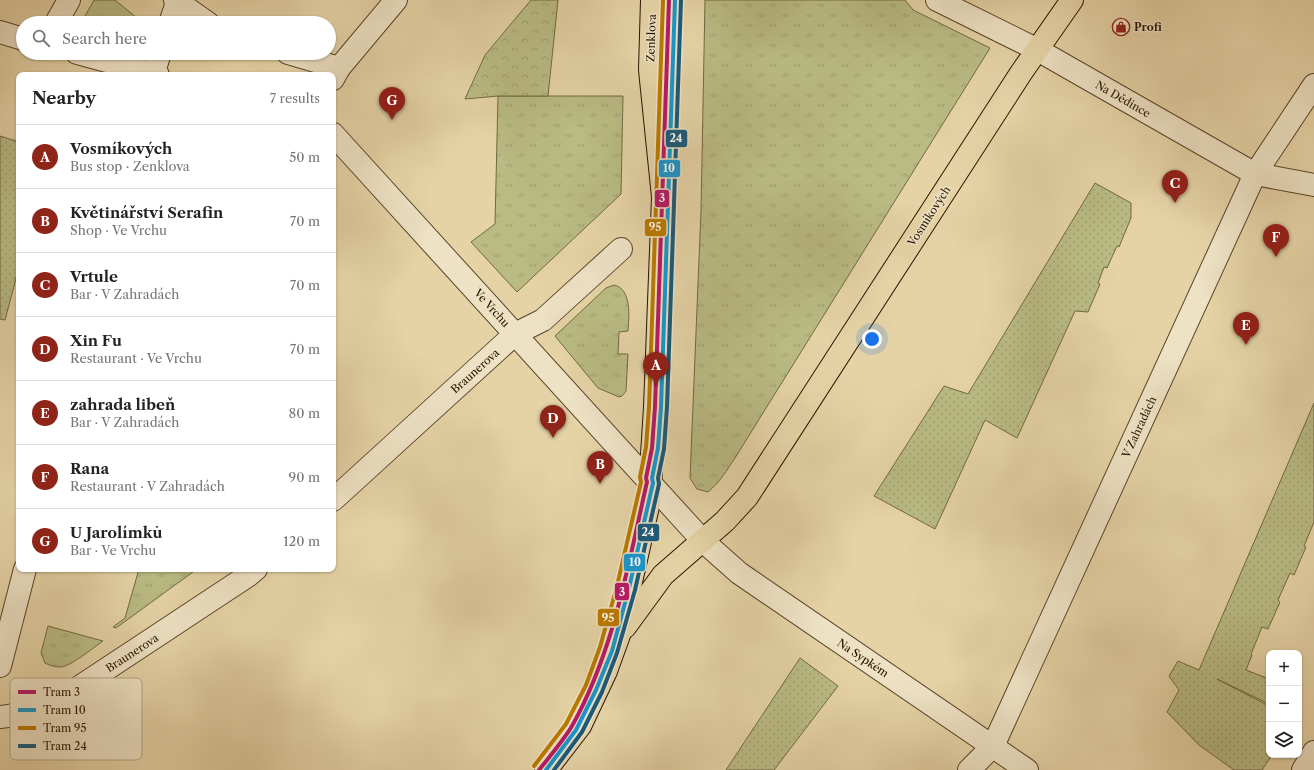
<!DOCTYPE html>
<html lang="en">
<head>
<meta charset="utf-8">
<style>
	body { margin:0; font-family:"Libre Caslon Text",serif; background:#f6f6f6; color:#222 }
	.controls { position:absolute; right:12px; bottom:12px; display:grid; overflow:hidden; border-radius:8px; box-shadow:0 1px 3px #0004 }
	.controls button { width:36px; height:36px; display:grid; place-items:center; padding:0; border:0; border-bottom:1px solid #e0e0e0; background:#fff; color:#222; font:20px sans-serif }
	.you { position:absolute; left:872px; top:339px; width:14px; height:14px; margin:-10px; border:3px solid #fff; border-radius:50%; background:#1a73e8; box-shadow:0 0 0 6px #1a73e833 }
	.badge { display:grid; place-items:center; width:26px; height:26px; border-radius:50%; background:#8f2418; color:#fff; font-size:13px; font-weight:700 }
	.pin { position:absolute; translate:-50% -33px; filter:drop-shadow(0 1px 2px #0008) }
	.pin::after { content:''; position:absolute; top:21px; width:14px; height:12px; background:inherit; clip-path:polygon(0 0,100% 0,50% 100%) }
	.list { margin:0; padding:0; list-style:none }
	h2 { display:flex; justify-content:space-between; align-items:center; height:52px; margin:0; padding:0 16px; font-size:17px }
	h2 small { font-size:13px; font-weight:400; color:#767676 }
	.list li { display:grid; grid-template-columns:26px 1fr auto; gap:12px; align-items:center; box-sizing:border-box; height:64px; padding:0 16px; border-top:1px solid #e0e0e0 }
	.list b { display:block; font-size:15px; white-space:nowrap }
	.list p { margin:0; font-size:13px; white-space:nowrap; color:#767676 }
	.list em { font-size:13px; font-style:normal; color:#767676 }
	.icon { flex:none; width:22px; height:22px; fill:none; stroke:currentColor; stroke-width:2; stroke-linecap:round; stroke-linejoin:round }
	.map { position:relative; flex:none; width:1314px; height:770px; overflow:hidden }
	.search { position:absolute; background:#fff; box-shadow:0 1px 3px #0004; left:16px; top:16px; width:320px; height:44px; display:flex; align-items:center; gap:10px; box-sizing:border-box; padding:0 14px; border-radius:22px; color:#767676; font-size:15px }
	.panel { position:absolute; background:#fff; box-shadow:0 1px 3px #0004; left:16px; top:72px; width:320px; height:500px; border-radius:8px }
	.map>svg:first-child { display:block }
	.grass { fill:url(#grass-tufts); stroke:#726842 }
	.forest { fill:url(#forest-crowns); stroke:#726842 }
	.park { fill:#b9bb83; stroke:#726842 }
	.garden { fill:url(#garden-dots); stroke:#726842 }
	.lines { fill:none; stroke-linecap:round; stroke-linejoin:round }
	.minor-casing { stroke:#59442a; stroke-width:24 }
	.major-casing { stroke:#2a1400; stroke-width:24 }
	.minor { stroke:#eee2c5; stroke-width:22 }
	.major { stroke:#e5d3a6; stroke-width:22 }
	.tram-1-casing { stroke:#eee2c5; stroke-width:7 }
	.tram-2-casing { stroke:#eee2c5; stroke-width:7 }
	.tram-3-casing { stroke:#eee2c5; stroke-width:7 }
	.tram-4-casing { stroke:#eee2c5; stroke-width:7 }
	.tram-1 { stroke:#b71965; stroke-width:4 }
	.tram-2 { stroke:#1897cd; stroke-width:4 }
	.tram-3 { stroke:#ba7a00; stroke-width:4 }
	.tram-4 { stroke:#1a5a7b; stroke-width:4 }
	.labels { text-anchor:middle; stroke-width:3; stroke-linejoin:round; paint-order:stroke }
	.poi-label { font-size:11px; font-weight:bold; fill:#2a1400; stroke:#eee2c5; text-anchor:start }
	.street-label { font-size:11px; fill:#2a1400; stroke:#eee2c5 }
	.key { fill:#eee2c5; stroke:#b3a48a; stroke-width:1 }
	.key-label { font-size:11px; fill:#2a1400 }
	.line-badge { stroke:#eee2c5; stroke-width:1.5 }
	.badge-label { font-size:11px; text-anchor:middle; font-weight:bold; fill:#fff }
</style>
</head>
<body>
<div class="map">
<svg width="1314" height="770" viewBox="0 0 1314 770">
	<defs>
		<pattern id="grass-tufts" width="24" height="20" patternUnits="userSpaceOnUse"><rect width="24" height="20" fill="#b9bb83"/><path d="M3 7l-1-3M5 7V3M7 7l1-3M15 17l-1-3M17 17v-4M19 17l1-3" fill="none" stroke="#9fa06f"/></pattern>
		<pattern id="forest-crowns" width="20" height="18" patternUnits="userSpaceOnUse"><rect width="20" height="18" fill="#b9bb83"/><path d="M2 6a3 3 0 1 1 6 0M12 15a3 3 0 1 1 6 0" fill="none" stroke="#9fa06f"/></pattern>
		<pattern id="garden-dots" width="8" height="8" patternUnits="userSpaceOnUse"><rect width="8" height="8" fill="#b9bb83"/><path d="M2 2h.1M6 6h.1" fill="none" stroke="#9fa06f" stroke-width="1.8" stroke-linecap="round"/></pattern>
	</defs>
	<rect width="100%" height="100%" fill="#e5d3a6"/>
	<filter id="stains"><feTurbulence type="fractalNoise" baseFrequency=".005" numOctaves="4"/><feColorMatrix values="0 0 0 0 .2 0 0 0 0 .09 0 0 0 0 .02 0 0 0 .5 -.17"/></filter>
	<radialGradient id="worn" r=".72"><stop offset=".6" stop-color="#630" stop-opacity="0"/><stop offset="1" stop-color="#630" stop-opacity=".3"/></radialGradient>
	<g class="grass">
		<path d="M705 0H905L913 10 990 48 735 458C727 470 720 482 708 492L697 489 690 478 701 211Z"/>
		<polygon points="498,96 623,96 621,194 517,292 471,242 495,224"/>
		<path d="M614 285C632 289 629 317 628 331L619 332 618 354H628L626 391 622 396 619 397 598 388 555 336 606 288Z"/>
		<polygon points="139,569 197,569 116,628 113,627 125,618"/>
		<path d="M48 626 103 641C93 648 70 667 60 667 54 667 49 665 45 663L41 653Z"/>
	</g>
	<polygon class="forest" points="531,0 558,0 548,96 498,96 465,99 485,55"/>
	<polygon class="park" points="94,0 115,0 137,18 134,23 98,23 84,18"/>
	<g class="garden">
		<polygon points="0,136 16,141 19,144 19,267 5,320 0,319"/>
		<polygon points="1095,183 1131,203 1131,218 1119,247 1117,246 1107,268 1104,267 1098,283 1100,284 1088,312 1075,311 1017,438 985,420 935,529 874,496 944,386 968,394"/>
		<polygon points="1314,403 1314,522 1304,546 1306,547 1294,575 1290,573 1278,600 1280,602 1268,629 1262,627 1251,654 1252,655 1246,670 1269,679 1269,704 1217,679 1269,706 1269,755 1272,755 1262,770 1234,770 1199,745 1167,712 1179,690 1169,676 1178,661 1199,670"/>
		<polygon points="800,658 838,686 774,770 726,770"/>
	</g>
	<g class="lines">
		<defs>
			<g id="minor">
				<polyline points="175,0 208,23"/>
				<polyline points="937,0 1036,49 1255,174 1314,185"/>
				<polyline points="56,23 69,0"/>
				<polyline points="170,23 178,0"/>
				<polyline points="0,32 23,39"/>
				<polyline points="77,53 158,75"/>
				<polyline points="288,53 339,68"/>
				<polyline points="153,75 160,53"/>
				<polyline points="333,79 339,68 396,0"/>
				<polyline points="333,134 703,541 739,573 1027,770"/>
				<polyline points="333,500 515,334 543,320 621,249"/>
				<polyline points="0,666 25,569"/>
				<polyline points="0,717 43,711 249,575 256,569"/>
				<polyline points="969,770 993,746 1255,174 1314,85"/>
				<polyline points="1303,770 1314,752"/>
			</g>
			<g id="major">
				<polyline points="625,627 663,575 725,521 747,497 1021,73 1072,0"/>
				<polyline points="546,770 580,726 606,671 619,635 649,502 655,407 663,197 650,70 652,0"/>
			</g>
		</defs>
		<use href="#minor" class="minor-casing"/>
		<use href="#major" class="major-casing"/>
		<use href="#minor" class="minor"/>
		<use href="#major" class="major"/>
		<defs>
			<path id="tram-1" d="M539 770C550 756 563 741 572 726 614 651 628 565 647 482L646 478 652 448 655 407 669 0"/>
			<polyline id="tram-2" points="546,770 576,730 596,690 612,651 629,588 653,483 652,478 658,448 661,407 675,0"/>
			<polyline id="tram-3" points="534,766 566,724 586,685 600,647 617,586 641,482 640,477 646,447 649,407 663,0"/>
			<polyline id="tram-4" points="554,770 582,732 602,692 617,653 635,590 659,484 658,478 664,449 667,407 681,0"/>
		</defs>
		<use href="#tram-1" class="tram-1-casing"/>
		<use href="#tram-2" class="tram-2-casing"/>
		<use href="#tram-3" class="tram-3-casing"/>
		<use href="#tram-4" class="tram-4-casing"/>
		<use href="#tram-1" class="tram-1"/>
		<use href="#tram-2" class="tram-2"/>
		<use href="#tram-3" class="tram-3"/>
		<use href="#tram-4" class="tram-4"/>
	</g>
	<defs>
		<symbol id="shop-ring" viewBox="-11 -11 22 22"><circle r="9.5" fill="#eee2c5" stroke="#8f2418" stroke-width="1.5"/><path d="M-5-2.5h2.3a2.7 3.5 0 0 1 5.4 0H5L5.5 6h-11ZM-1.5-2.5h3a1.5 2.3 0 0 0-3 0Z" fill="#8f2418"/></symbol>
	</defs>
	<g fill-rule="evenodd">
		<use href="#shop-ring" x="1111" y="17" width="20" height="20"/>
	</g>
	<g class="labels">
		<g class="poi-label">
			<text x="1134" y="31">Profi</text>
		</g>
		<g class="street-label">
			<text transform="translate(651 38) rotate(-88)" y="4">Zenklova</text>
			<text transform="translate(1123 99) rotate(30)" y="4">Na Dědince</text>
			<text transform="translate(929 216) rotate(-57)" y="4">Vosmíkových</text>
			<text transform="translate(492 308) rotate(48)" y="4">Ve Vrchu</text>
			<text transform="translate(475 371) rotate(-42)" y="4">Braunerova</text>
			<text transform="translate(1139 427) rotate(-65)" y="4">V Zahradách</text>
			<text transform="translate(132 653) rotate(-33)" y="4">Braunerova</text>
			<text transform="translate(863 658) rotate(34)" y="4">Na Sypkém</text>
		</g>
	</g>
	<rect x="10" y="678" width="132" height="82" rx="6" class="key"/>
	<rect x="18" y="690" width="18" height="4" fill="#b71965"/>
	<rect x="18" y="708" width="18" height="4" fill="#1897cd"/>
	<rect x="18" y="726" width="18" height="4" fill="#ba7a00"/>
	<rect x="18" y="744" width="18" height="4" fill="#1a5a7b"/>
	<g class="key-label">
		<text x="43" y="696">Tram 3</text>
		<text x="43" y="714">Tram 10</text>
		<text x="43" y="732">Tram 95</text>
		<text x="43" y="750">Tram 24</text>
	</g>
	<g class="line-badge">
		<rect x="665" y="129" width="23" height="19" rx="4" fill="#1a5a7b"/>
		<rect x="658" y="159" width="23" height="19" rx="4" fill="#1897cd"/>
		<rect x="654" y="189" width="16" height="19" rx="4" fill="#b71965"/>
		<rect x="644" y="218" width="23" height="19" rx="4" fill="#ba7a00"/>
		<rect x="637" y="523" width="23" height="19" rx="4" fill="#1a5a7b"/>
		<rect x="623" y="553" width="23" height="19" rx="4" fill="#1897cd"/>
		<rect x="614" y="582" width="16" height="19" rx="4" fill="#b71965"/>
		<rect x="597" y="608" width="23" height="19" rx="4" fill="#ba7a00"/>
	</g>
	<g class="badge-label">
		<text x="676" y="142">24</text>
		<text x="669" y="172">10</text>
		<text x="662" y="202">3</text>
		<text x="655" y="231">95</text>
		<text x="648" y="536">24</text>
		<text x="635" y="566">10</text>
		<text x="622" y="596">3</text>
		<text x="608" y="622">95</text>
	</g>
	<rect width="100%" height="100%" filter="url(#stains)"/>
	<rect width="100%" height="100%" fill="url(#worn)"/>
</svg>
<div class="controls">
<button>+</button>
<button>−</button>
<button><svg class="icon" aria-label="layers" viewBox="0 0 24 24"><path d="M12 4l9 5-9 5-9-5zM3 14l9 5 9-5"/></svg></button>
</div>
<div class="you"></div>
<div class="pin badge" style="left:656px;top:385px">A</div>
<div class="pin badge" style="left:600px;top:484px">B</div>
<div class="pin badge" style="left:1175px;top:203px">C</div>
<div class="pin badge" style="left:553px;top:438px">D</div>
<div class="pin badge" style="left:1246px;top:345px">E</div>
<div class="pin badge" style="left:1276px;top:257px">F</div>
<div class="pin badge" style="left:392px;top:120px">G</div>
<div class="search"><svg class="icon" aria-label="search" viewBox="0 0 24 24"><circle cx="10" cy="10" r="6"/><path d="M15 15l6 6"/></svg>Search here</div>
<section class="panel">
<h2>Nearby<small>7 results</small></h2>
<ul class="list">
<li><span class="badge">A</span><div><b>Vosmíkových</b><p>Bus stop · Zenklova</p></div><em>50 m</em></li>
<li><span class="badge">B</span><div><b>Květinářství Serafin</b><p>Shop · Ve Vrchu</p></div><em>70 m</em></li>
<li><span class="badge">C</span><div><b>Vrtule</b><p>Bar · V Zahradách</p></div><em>70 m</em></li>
<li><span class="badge">D</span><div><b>Xin Fu</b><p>Restaurant · Ve Vrchu</p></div><em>70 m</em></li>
<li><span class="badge">E</span><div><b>zahrada libeň</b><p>Bar · V Zahradách</p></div><em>80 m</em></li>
<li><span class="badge">F</span><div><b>Rana</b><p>Restaurant · V Zahradách</p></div><em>90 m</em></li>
<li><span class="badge">G</span><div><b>U Jarolímků</b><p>Bar · Ve Vrchu</p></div><em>120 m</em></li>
</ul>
</section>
</div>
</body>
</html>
